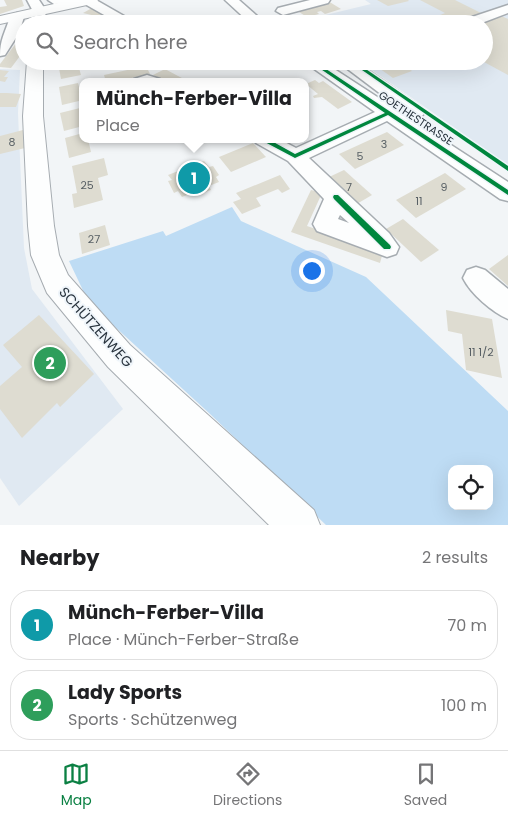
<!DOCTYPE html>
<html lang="en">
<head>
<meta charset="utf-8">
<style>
	body { margin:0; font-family:Poppins,sans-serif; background:#f2f2f2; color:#202124 }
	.controls { position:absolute; right:15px; bottom:15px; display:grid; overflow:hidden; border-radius:10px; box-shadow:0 5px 20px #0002 }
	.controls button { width:45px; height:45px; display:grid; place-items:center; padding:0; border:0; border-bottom:1px solid #e0e0e0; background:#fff; color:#202124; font:25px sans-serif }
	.you { position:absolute; left:311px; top:270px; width:18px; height:18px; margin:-12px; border:4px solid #fff; border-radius:50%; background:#1a73e8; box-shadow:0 0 0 8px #1a73e833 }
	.badge { display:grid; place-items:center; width:32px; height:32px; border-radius:50%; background:#0b8043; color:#fff; font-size:16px; font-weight:700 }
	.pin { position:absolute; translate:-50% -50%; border:2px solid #fff; box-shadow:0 1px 5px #0006 }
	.popup { position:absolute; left:79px; top:78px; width:230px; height:65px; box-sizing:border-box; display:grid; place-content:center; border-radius:10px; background:#fff; filter:drop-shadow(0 1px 4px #0005); font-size:16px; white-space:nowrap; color:#757577 }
	.popup b { font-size:19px; color:#202124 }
	.popup::after { content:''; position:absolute; left:50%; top:100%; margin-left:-10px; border:10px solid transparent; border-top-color:#fff }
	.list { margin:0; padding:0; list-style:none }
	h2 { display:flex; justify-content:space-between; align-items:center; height:65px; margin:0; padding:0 20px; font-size:21px }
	h2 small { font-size:16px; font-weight:400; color:#757577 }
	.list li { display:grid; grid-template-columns:32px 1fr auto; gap:15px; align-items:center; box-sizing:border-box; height:70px; margin:0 10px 10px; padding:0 10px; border:1px solid #e0e0e0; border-radius:20px }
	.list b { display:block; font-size:19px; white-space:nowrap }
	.list p { margin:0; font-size:16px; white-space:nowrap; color:#757577 }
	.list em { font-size:16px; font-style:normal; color:#757577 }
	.icon { flex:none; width:28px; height:28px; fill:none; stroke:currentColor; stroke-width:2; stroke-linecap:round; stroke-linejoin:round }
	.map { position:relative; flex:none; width:508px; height:525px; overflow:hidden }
	.search { position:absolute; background:#fff; box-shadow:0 5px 20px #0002; left:15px; right:15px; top:15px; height:55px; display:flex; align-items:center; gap:12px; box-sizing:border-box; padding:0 18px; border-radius:28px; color:#757577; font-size:19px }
	.sheet { height:225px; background:#fff }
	nav { display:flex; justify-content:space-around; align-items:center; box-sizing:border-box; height:70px; border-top:1px solid #e0e0e0; background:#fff; font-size:14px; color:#757577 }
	nav a { display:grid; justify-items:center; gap:2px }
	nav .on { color:#0b8043 }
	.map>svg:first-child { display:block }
	.built { fill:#e0e9f2 }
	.forest { fill:#bedcf4; fill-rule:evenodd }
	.building { fill:#dedcd1 }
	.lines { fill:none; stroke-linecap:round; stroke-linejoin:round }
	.minor-casing { stroke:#a6acb1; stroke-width:3 }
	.major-casing { stroke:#a6acb1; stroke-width:2 }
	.minor { fill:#fdfefe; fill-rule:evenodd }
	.major { fill:#fdfefe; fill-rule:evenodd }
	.cycleway-casing { stroke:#eff5fa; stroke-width:3 }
	.cycleway { fill:#00873e; fill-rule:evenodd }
	.labels { text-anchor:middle; stroke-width:4; stroke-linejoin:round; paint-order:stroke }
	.far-street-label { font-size:11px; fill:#2a353f; stroke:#eff5fa }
	.number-label { font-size:11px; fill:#575f64 }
	.street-label { font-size:14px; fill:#2a353f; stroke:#eff5fa }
</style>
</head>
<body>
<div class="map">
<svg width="508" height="525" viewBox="0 0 508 525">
	<rect width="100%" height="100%" fill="#f2f5f7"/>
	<g class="built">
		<polygon points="365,0 508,0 508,165 359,61 484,61 484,24 305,24 301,21 371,4"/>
		<polygon points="0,69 20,70 18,113 24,248 32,289 123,409 19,506 0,478"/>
	</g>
	<path class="forest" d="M232 207 241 221 366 277 508 411V525H326L209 413 89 303 69 261 163 231 166 236ZM452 469H489V506H452Z"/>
	<g class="building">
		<polygon points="4,0 22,0 24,6 0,14 0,7 7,6"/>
		<polygon points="377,0 408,0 409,1 388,6"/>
		<polygon points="420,0 455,0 481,13 445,24 423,24 421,23 445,13"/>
		<polygon points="328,1 341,9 325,14 321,11 317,12 319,14 307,17 299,12 299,10"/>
		<polygon points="92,8 108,12 100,17 83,13"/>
		<polygon points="497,14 508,19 508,75 484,62 484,24 472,24"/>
		<polygon points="17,42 24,42 24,49 20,56 11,68 0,67 0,64"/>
		<polygon points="69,61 77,61 81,75 61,79 58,63"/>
		<polygon points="369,61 400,61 412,71 393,78"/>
		<polygon points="146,66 150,74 114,82 106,82 104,75"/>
		<polygon points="165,69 178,76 190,82 165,82 153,75"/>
		<polygon points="0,70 9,71 4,77 8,77 5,82 0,81"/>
		<polygon points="315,80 319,83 323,81 352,102 338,109 322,97 314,98 313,96 318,94 306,84"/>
		<polygon points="78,83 83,100 62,105 59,87"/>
		<polygon points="0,93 7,93 21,94 16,107 0,107"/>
		<polygon points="80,108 83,126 64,131 60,113"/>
		<polygon points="23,130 25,148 0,154 0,136"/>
		<polygon points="387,132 404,145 355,169 339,154"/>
		<polygon points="83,133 83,139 88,139 91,152 69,158 65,138"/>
		<polygon points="253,143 266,157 231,172 219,157"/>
		<polygon points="104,158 108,175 98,178 103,200 74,208 72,194 77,193 72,166"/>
		<polygon points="204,161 209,167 213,166 219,175 216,177 219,182 209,186 211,190 194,196 192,193 182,197 178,191 174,193 168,181 172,180 168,175"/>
		<polygon points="344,170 372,195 355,205 327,178"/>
		<polygon points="445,173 466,189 416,218 396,200"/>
		<polygon points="280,175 290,189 282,193 278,189 256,198 261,206 242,214 233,202 241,199 236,193"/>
		<polygon points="311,190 322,193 307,226 383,252 380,263 291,232"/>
		<polygon points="403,219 439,250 421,262 386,229"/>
		<polygon points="105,225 110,245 82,254 79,233"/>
		<polygon points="508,255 508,286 489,269"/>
		<polygon points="446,310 492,319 502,378 466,370 462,334 448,331"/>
		<polygon points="39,315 94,374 60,407 57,403 22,438 0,409 0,386 22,367 3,345"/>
	</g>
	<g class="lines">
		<defs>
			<g id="minor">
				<polygon points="27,0 39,0 47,12 45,15 35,15"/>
				<polygon points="48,0 96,0 138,24 120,24 83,3 54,4"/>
				<polygon points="225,0 239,0 266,24 251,24"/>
				<polygon points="310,0 330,0 328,3 283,15 276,11 278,8"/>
				<polygon points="508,5 508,13 479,24 458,24 460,21"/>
				<path d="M17 13 24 17 19 33 5 55 0 56C0 39 5 33 10 17Z"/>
				<path d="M303 61H322L508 182V201L500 199 387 121 309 158 389 233 399 247 396 254 387 257 317 231 313 224 324 199 288 161 256 143 254 139H279L296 148 375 112ZM340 215 349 223 338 219Z"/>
				<polygon points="337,61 355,61 422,108 425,112 422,116 416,117 410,116"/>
				<polygon points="147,75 160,79 162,82 132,82 134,79"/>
				<path d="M476 267 485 270 508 289V319C492 312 471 294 463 278L467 270Z"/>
			</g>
			<g id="major">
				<polygon points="72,0 98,0 96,3 0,24 0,16"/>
				<polygon points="27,61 43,61 43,116 54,226 59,255 68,275 130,345 314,510 320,525 269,525 108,367 47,293 31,255 28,226 23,116"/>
			</g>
		</defs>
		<use href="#minor" class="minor-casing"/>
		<use href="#major" class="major-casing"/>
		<use href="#minor" class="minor"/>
		<use href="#major" class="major"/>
		<defs>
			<g id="cycleway">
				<polygon points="309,61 314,61 508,190 508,195 388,115 295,158 261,140 260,139 268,139 295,154 385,113"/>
				<polygon points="349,61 354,61 508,166 508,171"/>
				<polygon points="334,195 338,195 390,245 391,247 390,249 384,249 334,199 333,197"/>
			</g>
		</defs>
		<use href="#cycleway" class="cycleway-casing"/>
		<use href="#cycleway" class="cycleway"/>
	</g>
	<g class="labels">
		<g class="far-street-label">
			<text transform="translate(416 118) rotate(34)" y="4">GOETHESTRASSE</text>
		</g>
		<g class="number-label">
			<text x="12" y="146">8</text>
			<text x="384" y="148">3</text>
			<text x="360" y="160">5</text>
			<text x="87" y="189">25</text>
			<text x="349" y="191">7</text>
			<text x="444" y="191">9</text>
			<text x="419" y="205">11</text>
			<text x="94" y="243">27</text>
			<text x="481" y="356">11 1/2</text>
		</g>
		<g class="street-label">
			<text transform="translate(96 327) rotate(48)" y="5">SCHÜTZENWEG</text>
		</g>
	</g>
</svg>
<div class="controls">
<button><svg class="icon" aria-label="locate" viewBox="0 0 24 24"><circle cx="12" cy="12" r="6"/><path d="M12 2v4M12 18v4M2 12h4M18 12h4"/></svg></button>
</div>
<div class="you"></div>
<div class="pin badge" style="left:194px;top:178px;background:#0f9aa8">1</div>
<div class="popup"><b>Münch-Ferber-Villa</b>Place</div>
<div class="pin badge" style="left:50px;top:363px;background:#2e9e5b">2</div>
<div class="search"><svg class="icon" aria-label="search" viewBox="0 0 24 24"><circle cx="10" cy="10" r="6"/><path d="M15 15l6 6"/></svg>Search here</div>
</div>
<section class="sheet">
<h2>Nearby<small>2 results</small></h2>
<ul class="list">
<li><span class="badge" style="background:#0f9aa8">1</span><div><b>Münch-Ferber-Villa</b><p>Place · Münch-Ferber-Straße</p></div><em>70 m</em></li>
<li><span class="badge" style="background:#2e9e5b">2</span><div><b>Lady Sports</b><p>Sports · Schützenweg</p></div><em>100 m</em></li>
</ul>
</section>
<nav>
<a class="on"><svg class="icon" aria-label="map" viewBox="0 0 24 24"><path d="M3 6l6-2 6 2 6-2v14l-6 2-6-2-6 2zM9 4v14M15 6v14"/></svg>Map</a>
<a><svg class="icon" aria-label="directions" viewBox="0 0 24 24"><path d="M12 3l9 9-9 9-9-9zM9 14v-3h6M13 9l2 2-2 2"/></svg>Directions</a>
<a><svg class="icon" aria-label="saved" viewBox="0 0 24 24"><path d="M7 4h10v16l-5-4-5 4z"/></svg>Saved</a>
</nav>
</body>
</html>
